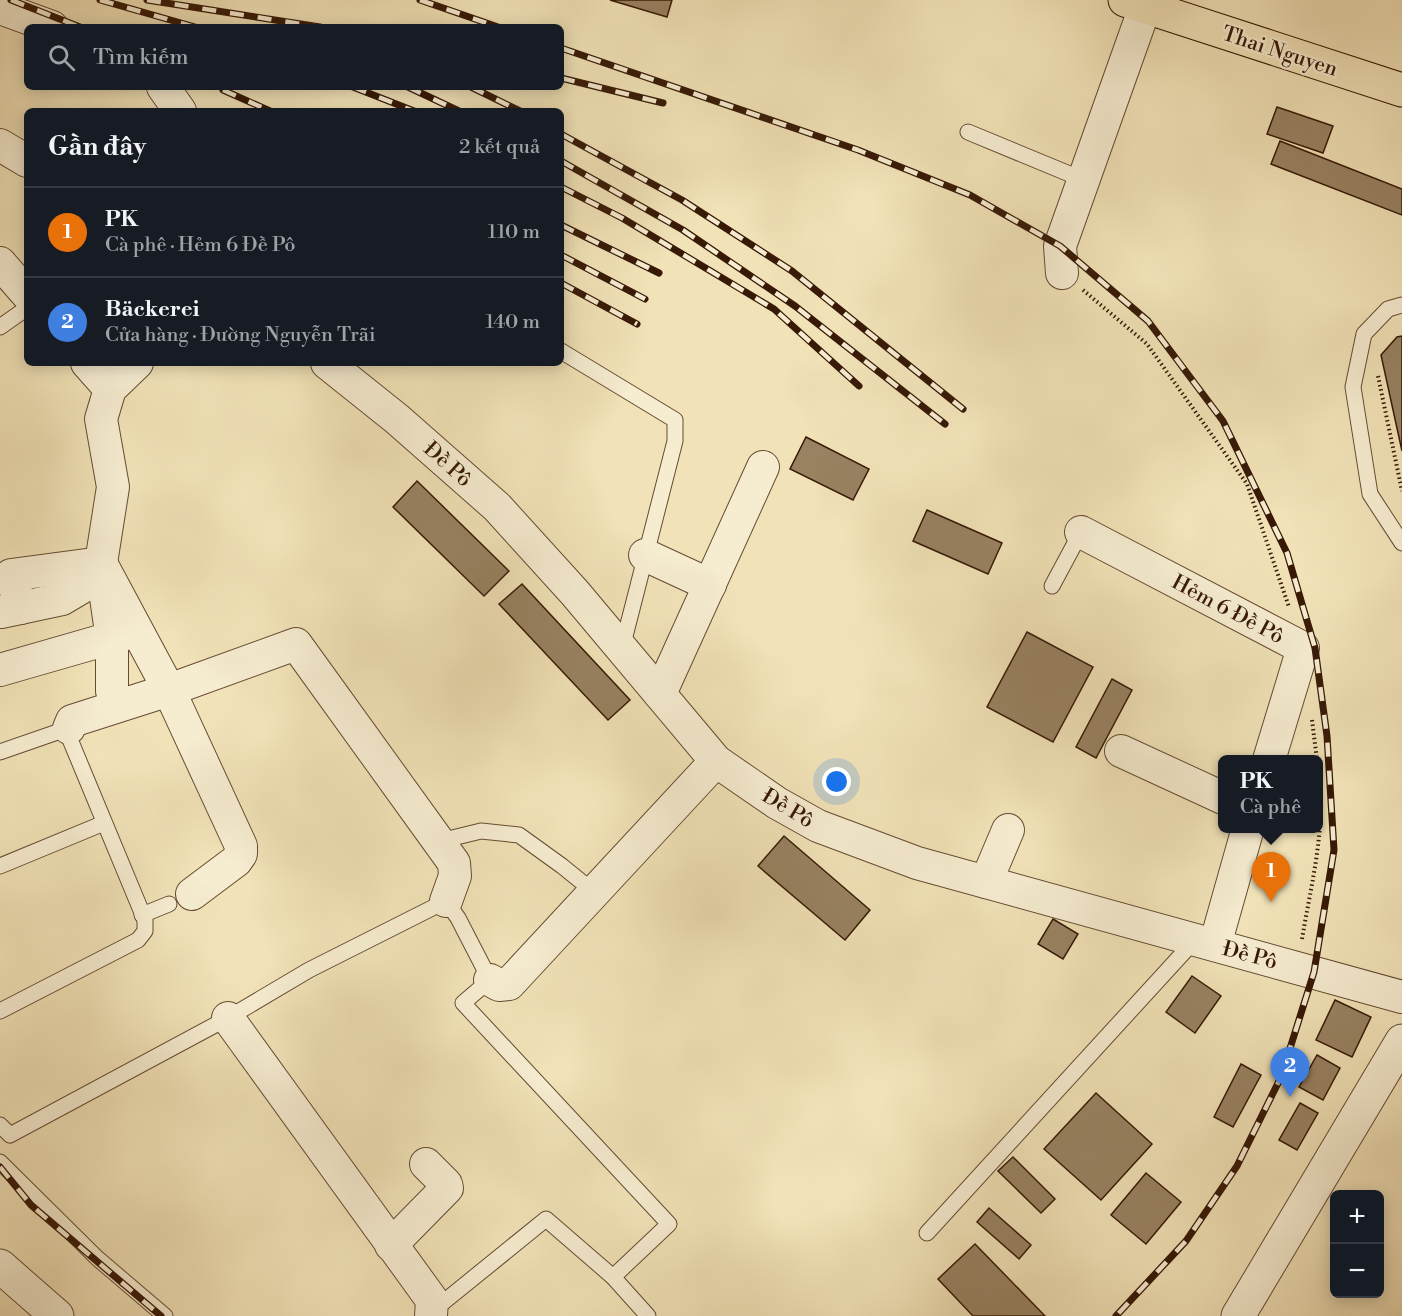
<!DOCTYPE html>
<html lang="vi">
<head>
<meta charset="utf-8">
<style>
	body { margin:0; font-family:"Libre Bodoni",serif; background:#20242c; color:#f1f3f6 }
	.controls { position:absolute; right:18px; bottom:18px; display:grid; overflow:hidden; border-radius:9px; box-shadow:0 3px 15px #0003 }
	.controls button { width:54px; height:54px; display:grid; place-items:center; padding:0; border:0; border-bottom:2px solid #363941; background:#171b24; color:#f1f3f6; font:30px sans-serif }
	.you { position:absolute; left:837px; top:782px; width:21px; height:21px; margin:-15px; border:4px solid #fff; border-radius:50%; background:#1a73e8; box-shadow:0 0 0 9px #1a73e833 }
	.badge { display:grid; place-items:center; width:39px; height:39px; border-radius:50%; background:#d93025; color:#fff; font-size:20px; font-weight:700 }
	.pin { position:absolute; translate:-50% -50px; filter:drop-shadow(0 2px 3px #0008) }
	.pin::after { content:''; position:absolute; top:32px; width:21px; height:18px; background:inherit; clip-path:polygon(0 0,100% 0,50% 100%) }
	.popup { position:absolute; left:1218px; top:755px; width:105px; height:78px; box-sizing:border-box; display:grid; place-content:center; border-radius:9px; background:#171b24; filter:drop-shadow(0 2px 4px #0005); font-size:20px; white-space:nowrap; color:#9ea1a6 }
	.popup b { font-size:22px; color:#f1f3f6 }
	.popup::after { content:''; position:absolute; left:50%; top:100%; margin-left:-12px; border:12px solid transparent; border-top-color:#171b24 }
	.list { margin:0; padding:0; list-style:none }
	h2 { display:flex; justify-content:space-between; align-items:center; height:78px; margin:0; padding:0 24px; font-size:26px }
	h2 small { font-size:20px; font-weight:400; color:#9ea1a6 }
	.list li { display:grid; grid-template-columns:39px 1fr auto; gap:18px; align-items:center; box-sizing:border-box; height:90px; padding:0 24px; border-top:2px solid #363941 }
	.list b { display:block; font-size:22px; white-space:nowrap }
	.list p { margin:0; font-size:20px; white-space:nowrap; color:#9ea1a6 }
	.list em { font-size:20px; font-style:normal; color:#9ea1a6 }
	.icon { flex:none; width:33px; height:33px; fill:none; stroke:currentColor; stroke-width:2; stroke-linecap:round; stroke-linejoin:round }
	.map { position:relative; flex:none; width:1402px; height:1316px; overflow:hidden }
	.search { position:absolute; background:#171b24; box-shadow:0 3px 15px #0003; left:24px; top:24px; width:540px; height:66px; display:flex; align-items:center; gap:15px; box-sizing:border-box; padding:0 21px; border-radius:9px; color:#9ea1a6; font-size:22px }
	.panel { position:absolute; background:#171b24; box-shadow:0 3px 15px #0003; left:24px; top:108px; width:540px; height:258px; border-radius:9px }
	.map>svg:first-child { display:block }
	.building { fill:#988262; stroke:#371906; stroke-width:1.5 }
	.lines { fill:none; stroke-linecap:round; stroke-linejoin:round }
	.service-casing { stroke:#664b32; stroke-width:17 }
	.minor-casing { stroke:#664b32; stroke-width:34 }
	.tertiary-casing { stroke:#664b32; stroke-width:35 }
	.primary-casing { stroke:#371906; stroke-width:35 }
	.path { stroke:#371906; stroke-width:4; stroke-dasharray:1.5 3; stroke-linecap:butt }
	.service { stroke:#f6ecd0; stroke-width:15 }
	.minor { stroke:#f6ecd0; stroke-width:32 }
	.tertiary { stroke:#f6ecd0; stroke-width:33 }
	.primary { stroke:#f1e2b7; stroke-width:33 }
	.rail-casing { stroke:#371906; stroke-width:7 }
	.rail { stroke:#f6ecd0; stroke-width:4.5; stroke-dasharray:14; stroke-linecap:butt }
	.labels { text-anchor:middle; stroke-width:4.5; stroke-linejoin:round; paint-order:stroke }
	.street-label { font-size:21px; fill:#371906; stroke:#f6ecd0 }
</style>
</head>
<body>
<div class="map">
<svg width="1402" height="1316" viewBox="0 0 1402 1316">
	<rect width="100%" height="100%" fill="#f1e2b7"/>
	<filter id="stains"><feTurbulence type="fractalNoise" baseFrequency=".00333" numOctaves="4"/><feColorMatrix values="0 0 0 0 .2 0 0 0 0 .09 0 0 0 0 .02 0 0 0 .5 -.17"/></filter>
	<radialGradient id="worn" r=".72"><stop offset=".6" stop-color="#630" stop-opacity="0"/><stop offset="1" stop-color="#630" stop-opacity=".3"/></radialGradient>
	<g class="building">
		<polygon points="610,0 672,0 667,17"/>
		<polygon points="1277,107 1333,126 1323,153 1267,134"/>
		<polygon points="1280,141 1402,189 1402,215 1271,164"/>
		<polygon points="1402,336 1402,451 1381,355 1397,337"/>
		<polygon points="806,437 869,469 853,500 790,469"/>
		<polygon points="417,481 509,571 484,596 393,507"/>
		<polygon points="927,510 1002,543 988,574 913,541"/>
		<polygon points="522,584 630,700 608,720 499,604"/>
		<polygon points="1027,632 1093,667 1053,742 987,707"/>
		<polygon points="1112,679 1132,690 1096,758 1076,747"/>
		<polygon points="784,836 870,910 845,940 758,866"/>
		<polygon points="1053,919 1078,934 1063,959 1038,944"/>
		<polygon points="1192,976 1221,996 1195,1033 1166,1012"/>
		<polygon points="1335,1000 1371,1017 1352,1057 1316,1040"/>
		<polygon points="1317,1055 1340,1068 1323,1100 1299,1087"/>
		<polygon points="1241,1064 1261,1075 1233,1127 1214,1117"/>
		<polygon points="1096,1093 1152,1144 1101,1200 1044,1149"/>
		<polygon points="1300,1103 1318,1113 1297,1150 1279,1140"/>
		<polygon points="1013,1157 1055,1199 1041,1213 998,1171"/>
		<polygon points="1146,1173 1181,1202 1146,1244 1111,1215"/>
		<polygon points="989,1208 1031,1245 1019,1259 977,1222"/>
		<polygon points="975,1244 1045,1316 973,1316 938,1279"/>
	</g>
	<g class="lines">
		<defs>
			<g id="service">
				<polyline points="968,132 1084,180"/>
				<polyline points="1402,305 1388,309 1364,334 1353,387 1370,494 1402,543"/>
				<polyline points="0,327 27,308"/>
				<polyline points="561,351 675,420 675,441 622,648"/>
				<polyline points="1052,586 1081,532"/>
				<polyline points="0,752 69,728 69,737 145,920 145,931 138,940 0,1011"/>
				<polyline points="440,841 481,831 519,835 562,866 594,892"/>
				<polyline points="0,866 104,823"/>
				<polyline points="142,915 169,904"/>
				<polyline points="0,1125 10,1135 228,1018 309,970 446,901 458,918 490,980 463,1003 669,1224 613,1277 648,1316"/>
				<polyline points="0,1162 97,1258 165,1316"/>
				<polyline points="927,1233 1195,940"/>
				<polyline points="435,1309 546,1219 613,1277"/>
			</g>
			<g id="minor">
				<polyline points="0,8 52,27"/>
				<polyline points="163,87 180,111"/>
				<polyline points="0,145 27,161"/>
				<polyline points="0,263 27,294"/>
				<polyline points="1062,273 1060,246 1145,7"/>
				<polyline points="87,363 110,389"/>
				<polyline points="327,363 397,419 497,507 575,593 716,761 777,803 818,826 917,863 1402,997"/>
				<polyline points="1081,532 1303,648 1269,760"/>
				<polyline points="645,555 710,585"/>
				<polyline points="101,563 169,690 241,846 241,854 236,861 192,894"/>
				<polyline points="21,608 11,575 101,563"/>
				<polyline points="1,612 62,599 84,586 101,563"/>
				<polyline points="0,670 132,632"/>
				<polyline points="660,694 763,467"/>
				<polyline points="116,706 112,691 112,639 101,563 113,487 101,419 110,389 137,363"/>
				<polyline points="69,728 72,721 169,690 296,644 454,863 455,876 446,901"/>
				<polyline points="1121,751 1223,798"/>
				<polyline points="986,882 1008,830"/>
				<polyline points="1215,945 1248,828"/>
				<polyline points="490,980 499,985 509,984 716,761"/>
				<polyline points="228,1018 432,1300 431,1316"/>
				<polyline points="391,1245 447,1188 446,1184 426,1164"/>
			</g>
			<g id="tertiary">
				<polyline points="0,1266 57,1316"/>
				<polyline points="1238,1316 1402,1041"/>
			</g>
			<polyline id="primary" points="1125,0 1402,90"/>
		</defs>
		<use href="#service" class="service-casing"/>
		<use href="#minor" class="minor-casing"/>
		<use href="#tertiary" class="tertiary-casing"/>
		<use href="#primary" class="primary-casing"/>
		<g class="path">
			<polyline points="1083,290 1147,344 1247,484 1289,607"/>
			<polyline points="1378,376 1402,491"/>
			<polyline points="1312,720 1317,760"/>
			<path d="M1302 939C1311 885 1326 829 1319 774"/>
		</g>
		<use href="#service" class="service"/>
		<use href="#minor" class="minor"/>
		<use href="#tertiary" class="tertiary"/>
		<use href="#primary" class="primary"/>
		<defs>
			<g id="rail">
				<polyline points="11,0 80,27"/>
				<polyline points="100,0 195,27"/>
				<polyline points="147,0 320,27"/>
				<polyline points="420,0 498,27"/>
				<polyline points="561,48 858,150 970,195 1060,246 1148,321 1223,421 1287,553 1315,648 1327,736 1334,850 1314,972 1281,1077 1237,1166 1186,1241 1116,1316"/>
				<polyline points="561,78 663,103"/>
				<polyline points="353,87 414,111"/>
				<polyline points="408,87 459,111"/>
				<polyline points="471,87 520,111"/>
				<polyline points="223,90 270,111"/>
				<polyline points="561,134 682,200 792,271 963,409"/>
				<polyline points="561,161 683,230 795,306 945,424"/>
				<polyline points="561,187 622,218 774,309 859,386"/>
				<polyline points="561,225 659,273"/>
				<polyline points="561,255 645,299"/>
				<polyline points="561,283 637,324"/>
				<polyline points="0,1167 31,1205 161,1316"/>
			</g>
		</defs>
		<use href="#rail" class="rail-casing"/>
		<use href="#rail" class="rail"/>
	</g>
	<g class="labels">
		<g class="street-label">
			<text transform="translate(1280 51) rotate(18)" y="7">Thai Nguyen</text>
			<text transform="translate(448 464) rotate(42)" y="7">Đề Pô</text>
			<text transform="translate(1228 609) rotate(28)" y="7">Hẻm 6 Đề Pô</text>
			<text transform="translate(788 808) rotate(31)" y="7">Đề Pô</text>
			<text transform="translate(1250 955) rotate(15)" y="7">Đề Pô</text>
		</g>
	</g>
	<rect width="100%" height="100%" filter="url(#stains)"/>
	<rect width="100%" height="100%" fill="url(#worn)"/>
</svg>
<div class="controls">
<button>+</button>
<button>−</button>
</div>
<div class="you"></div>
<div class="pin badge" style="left:1271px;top:902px;background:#e8710a">1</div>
<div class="popup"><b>PK</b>Cà phê</div>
<div class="pin badge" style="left:1290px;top:1097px;background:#3f7fe0">2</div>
<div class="search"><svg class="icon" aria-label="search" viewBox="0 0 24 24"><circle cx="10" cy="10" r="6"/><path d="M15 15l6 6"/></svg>Tìm kiếm</div>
<section class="panel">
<h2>Gần đây<small>2 kết quả</small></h2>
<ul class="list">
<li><span class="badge" style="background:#e8710a">1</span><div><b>PK</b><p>Cà phê · Hẻm 6 Đề Pô</p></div><em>110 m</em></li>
<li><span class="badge" style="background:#3f7fe0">2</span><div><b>Bäckerei</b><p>Cửa hàng · Đường Nguyễn Trãi</p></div><em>140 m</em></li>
</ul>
</section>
</div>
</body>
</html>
